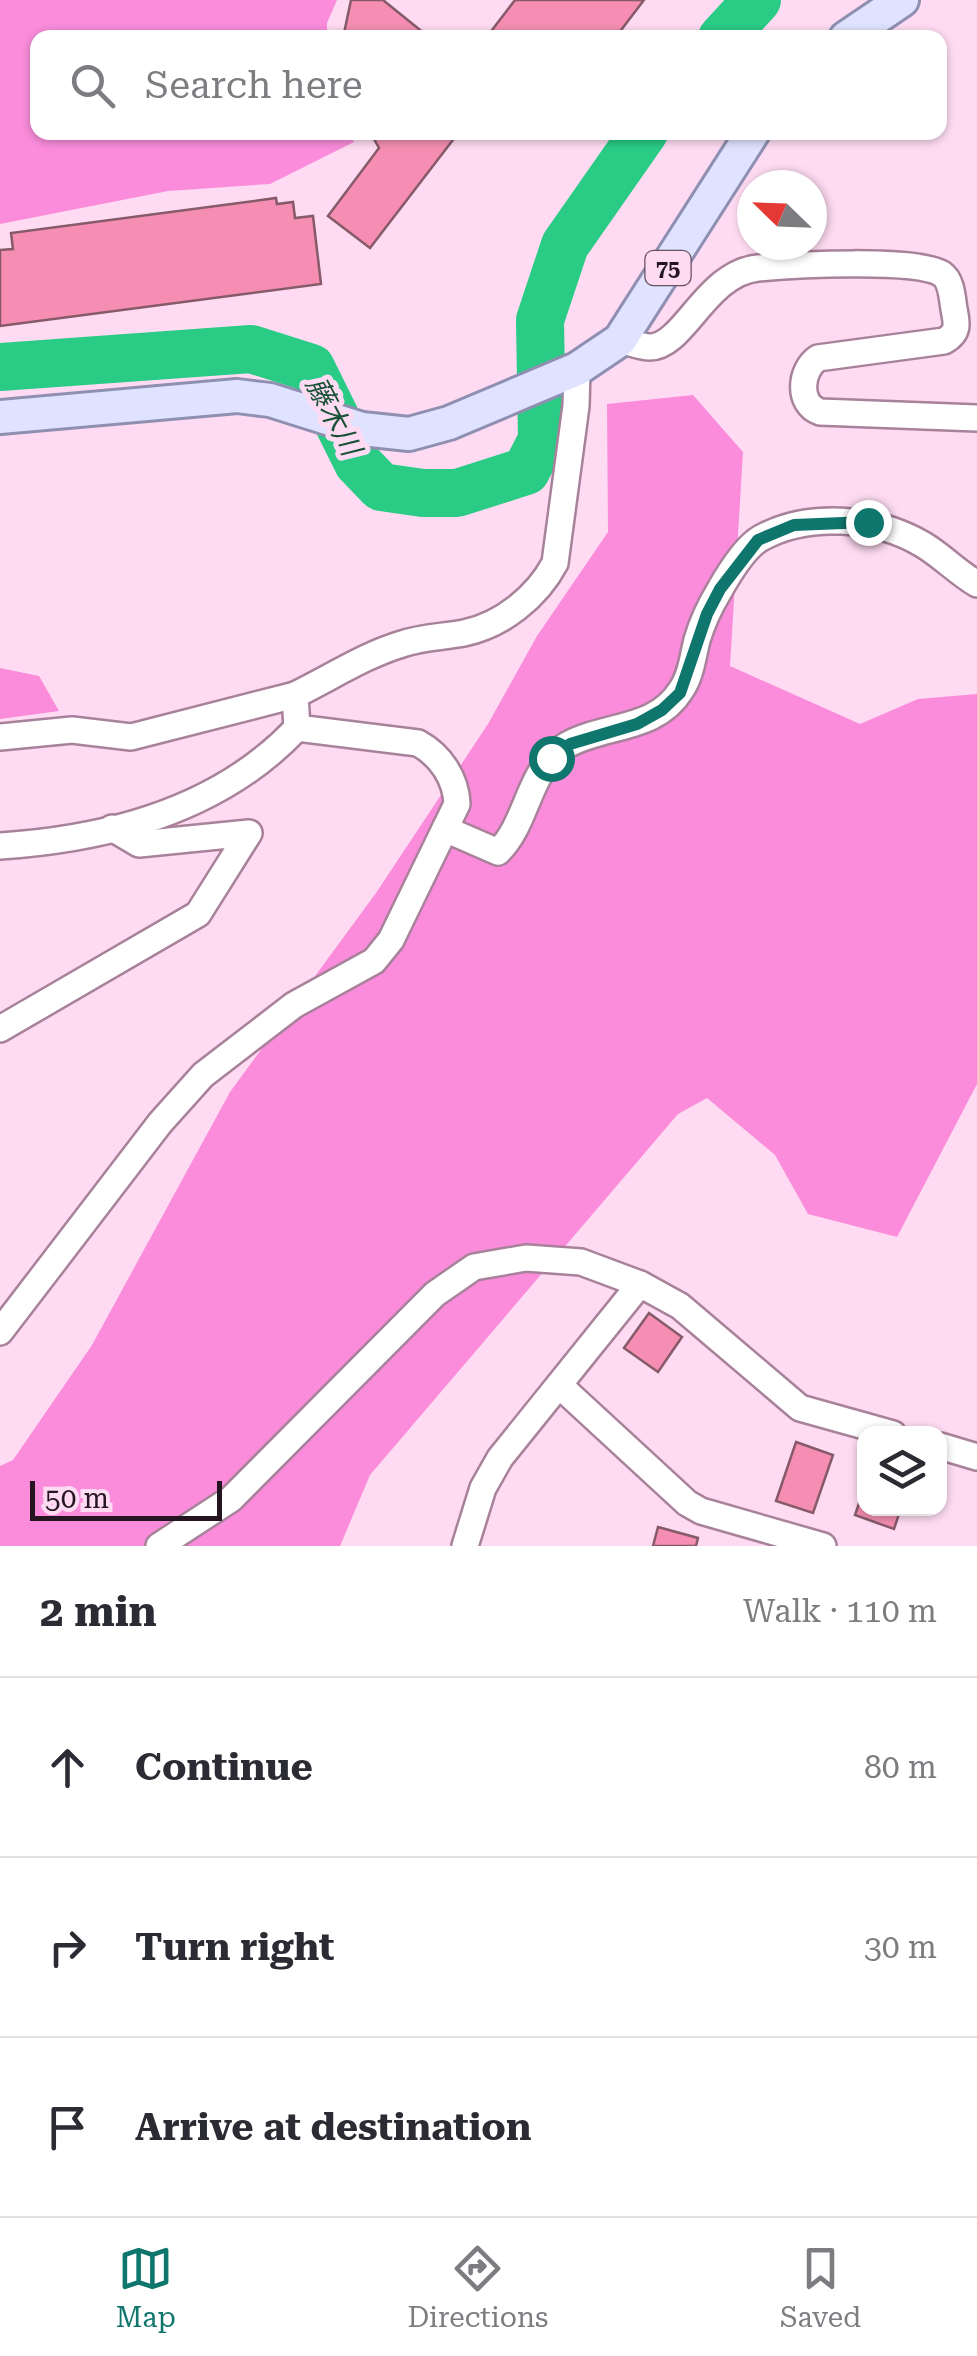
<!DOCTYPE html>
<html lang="en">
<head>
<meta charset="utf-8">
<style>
	body { margin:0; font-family:"Roboto Serif","Noto Sans JP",serif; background:#f7f7f7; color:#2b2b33 }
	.controls { position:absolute; right:30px; bottom:30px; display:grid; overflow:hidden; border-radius:20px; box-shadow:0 2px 8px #0004 }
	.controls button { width:90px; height:90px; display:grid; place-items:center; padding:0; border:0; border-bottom:2px solid #e1e1e2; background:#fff; color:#2b2b33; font:50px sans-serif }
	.compass { position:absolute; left:737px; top:170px; width:90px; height:90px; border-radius:50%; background:#fff; box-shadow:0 2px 8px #0004; rotate:293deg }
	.scale { position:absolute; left:30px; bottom:25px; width:192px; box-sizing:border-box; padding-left:10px; border:5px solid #241520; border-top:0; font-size:28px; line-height:35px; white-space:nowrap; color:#241520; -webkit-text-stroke:8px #fedbf2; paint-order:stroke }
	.stop { position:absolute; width:30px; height:30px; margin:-22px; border:8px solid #0f766e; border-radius:50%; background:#fff }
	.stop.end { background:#0f766e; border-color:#fff; box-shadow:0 2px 10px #0008 }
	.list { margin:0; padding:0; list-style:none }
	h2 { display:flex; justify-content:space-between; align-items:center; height:130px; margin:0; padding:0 40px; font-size:42px }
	h2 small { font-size:32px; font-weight:400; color:#7c7c81 }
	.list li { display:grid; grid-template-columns:65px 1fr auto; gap:30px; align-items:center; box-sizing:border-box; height:180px; padding:0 40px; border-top:2px solid #e1e1e2 }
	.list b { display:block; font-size:38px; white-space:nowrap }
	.list em { font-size:32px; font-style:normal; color:#7c7c81 }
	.icon { flex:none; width:55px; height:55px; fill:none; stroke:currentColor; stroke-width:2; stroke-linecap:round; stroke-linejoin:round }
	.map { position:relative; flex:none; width:977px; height:1546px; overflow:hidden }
	.search { position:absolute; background:#fff; box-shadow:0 2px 8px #0004; left:30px; right:30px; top:30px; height:110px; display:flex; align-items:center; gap:25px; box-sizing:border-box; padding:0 35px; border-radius:20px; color:#7c7c81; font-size:38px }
	.sheet { height:670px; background:#fff }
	nav { display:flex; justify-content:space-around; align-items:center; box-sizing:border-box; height:140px; border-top:2px solid #e1e1e2; background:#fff; font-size:28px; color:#7c7c81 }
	nav a { display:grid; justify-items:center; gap:5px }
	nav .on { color:#0f766e }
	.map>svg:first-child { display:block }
	.forest { fill:#fa8cdb }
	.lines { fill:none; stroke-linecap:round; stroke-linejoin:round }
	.river { stroke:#29cb85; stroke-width:48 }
	.building { fill:#f58eb2; stroke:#865a68; stroke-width:2.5 }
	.minor-casing { stroke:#a8819b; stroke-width:30 }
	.major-casing { stroke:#8f8fb1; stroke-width:38 }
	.minor { stroke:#fff; stroke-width:25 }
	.major { stroke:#dfe3ff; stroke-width:32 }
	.route { stroke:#0f766e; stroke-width:12 }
	.labels { text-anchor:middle; stroke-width:10; stroke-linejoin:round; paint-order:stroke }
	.shield { fill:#fedbf2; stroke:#65505f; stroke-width:2.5 }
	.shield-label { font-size:22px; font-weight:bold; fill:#241520 }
	.water-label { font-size:28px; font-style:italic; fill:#175236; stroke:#fedbf2 }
</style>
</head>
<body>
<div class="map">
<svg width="977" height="1546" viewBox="0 0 977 1546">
	<rect width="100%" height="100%" fill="#fedbf2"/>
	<g class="forest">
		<polygon points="0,0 337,0 327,23 327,37 38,38 38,132 350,132 354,142 270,184 168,191 0,224"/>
		<polygon points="693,395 743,452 730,666 860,724 918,699 977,694 977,1084 897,1237 808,1214 775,1155 707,1098 678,1114 370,1475 340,1546 0,1546 0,1466 13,1460 92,1345 230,1092 376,893 488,724 537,636 608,532 607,404"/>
		<polygon points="0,668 39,676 59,711 0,719"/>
	</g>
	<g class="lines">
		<g class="river">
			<polyline points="722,38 757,0"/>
			<polyline points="0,367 251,349 311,368 358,463 381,487 423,493 457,493 526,471 542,440 540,320 565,245 644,132"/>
		</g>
	</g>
	<g class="building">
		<polygon points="351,0 383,0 430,38 343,38"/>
		<polygon points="515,0 644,0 615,38 495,38 489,34"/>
		<polygon points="370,132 459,132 370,248 328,216 379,148"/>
		<polygon points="276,198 277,204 293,202 295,218 313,216 321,284 0,326 0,250 13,249 11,233"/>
		<polygon points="649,1313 682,1337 658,1372 624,1348"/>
		<polygon points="796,1442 833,1455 813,1513 776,1501"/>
		<polygon points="864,1489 864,1508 901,1508 894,1529 855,1515"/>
		<polygon points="658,1527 698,1538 696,1546 653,1546"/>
	</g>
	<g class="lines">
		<defs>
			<g id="minor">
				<path d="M620 340C629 342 640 347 650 347 684 347 706 273 758 268 792 265 916 258 942 274 952 281 952 298 954 309 957 324 959 333 944 341L818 358C800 370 797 404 820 412L977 418"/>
				<polyline points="0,737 72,730 131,737 295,695"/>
				<path d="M445 829 498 852C529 822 527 769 567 745 604 724 656 731 681 690 691 676 693 656 697 640 702 623 710 606 719 591 728 575 745 547 761 538 808 512 876 517 922 544 941 555 957 572 977 584"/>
				<path d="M0 846C109 839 220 810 297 728"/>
				<polyline points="0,1029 198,914 249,833 139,844 112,828"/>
				<path d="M0 1332 160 1123 203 1075 294 1005 374 961 391 940 457 804C456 778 440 755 418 743L297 728 295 695C330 678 365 655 402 644 422 637 443 637 464 633 502 625 537 597 555 563L576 406 577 369"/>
				<polyline points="559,1385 687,1503 701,1511 823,1546"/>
				<polyline points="940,1446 977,1457"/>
				<polyline points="159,1546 231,1499 435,1294 474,1267 526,1258 581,1262 640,1284 680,1306 800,1408 893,1434"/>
				<polyline points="465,1546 483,1488 500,1458 640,1284"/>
			</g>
			<g id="major">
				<polyline points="846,38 902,0"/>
				<polyline points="0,417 237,396 270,400 362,429 409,434 449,423 577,369 620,340 753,132"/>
			</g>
		</defs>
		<use href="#minor" class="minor-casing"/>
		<use href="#major" class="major-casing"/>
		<use href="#minor" class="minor"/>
		<use href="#major" class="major"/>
	</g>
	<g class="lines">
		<polyline class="route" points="551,758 570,744 637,724 662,710 680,693 707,614 720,589 758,540 794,525 868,522"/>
	</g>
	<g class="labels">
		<rect class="shield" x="645.5" y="251" width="45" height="34" rx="8"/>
		<g class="shield-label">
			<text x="668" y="276">75</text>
		</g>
		<g class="water-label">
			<text transform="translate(334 416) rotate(62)" y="10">藤木川</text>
		</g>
	</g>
</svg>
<div class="controls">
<button><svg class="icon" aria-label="layers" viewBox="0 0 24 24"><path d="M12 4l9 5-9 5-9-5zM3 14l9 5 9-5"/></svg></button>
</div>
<svg class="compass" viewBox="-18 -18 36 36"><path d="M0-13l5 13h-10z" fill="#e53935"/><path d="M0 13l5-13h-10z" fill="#7c7c81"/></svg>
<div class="scale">50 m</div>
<div class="stop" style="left:551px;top:758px"></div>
<div class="stop end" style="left:868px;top:522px"></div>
<div class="search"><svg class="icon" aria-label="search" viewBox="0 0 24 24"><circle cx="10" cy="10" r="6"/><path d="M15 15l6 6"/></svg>Search here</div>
</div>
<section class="sheet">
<h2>2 min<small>Walk · 110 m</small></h2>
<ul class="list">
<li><svg class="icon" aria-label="ahead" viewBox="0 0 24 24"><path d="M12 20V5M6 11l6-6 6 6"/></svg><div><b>Continue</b></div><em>80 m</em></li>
<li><svg class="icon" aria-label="right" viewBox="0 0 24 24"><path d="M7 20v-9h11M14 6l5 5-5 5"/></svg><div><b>Turn right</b></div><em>30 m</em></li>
<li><svg class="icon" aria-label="arrive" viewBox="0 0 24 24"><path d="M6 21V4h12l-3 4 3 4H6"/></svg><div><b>Arrive at destination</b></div></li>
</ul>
</section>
<nav>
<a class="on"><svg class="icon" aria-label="map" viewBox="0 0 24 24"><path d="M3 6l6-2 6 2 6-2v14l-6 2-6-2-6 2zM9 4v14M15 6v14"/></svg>Map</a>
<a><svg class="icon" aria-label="directions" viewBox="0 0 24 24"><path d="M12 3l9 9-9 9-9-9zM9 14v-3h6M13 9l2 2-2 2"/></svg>Directions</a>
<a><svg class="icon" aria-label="saved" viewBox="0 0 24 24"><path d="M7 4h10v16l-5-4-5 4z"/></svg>Saved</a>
</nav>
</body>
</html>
